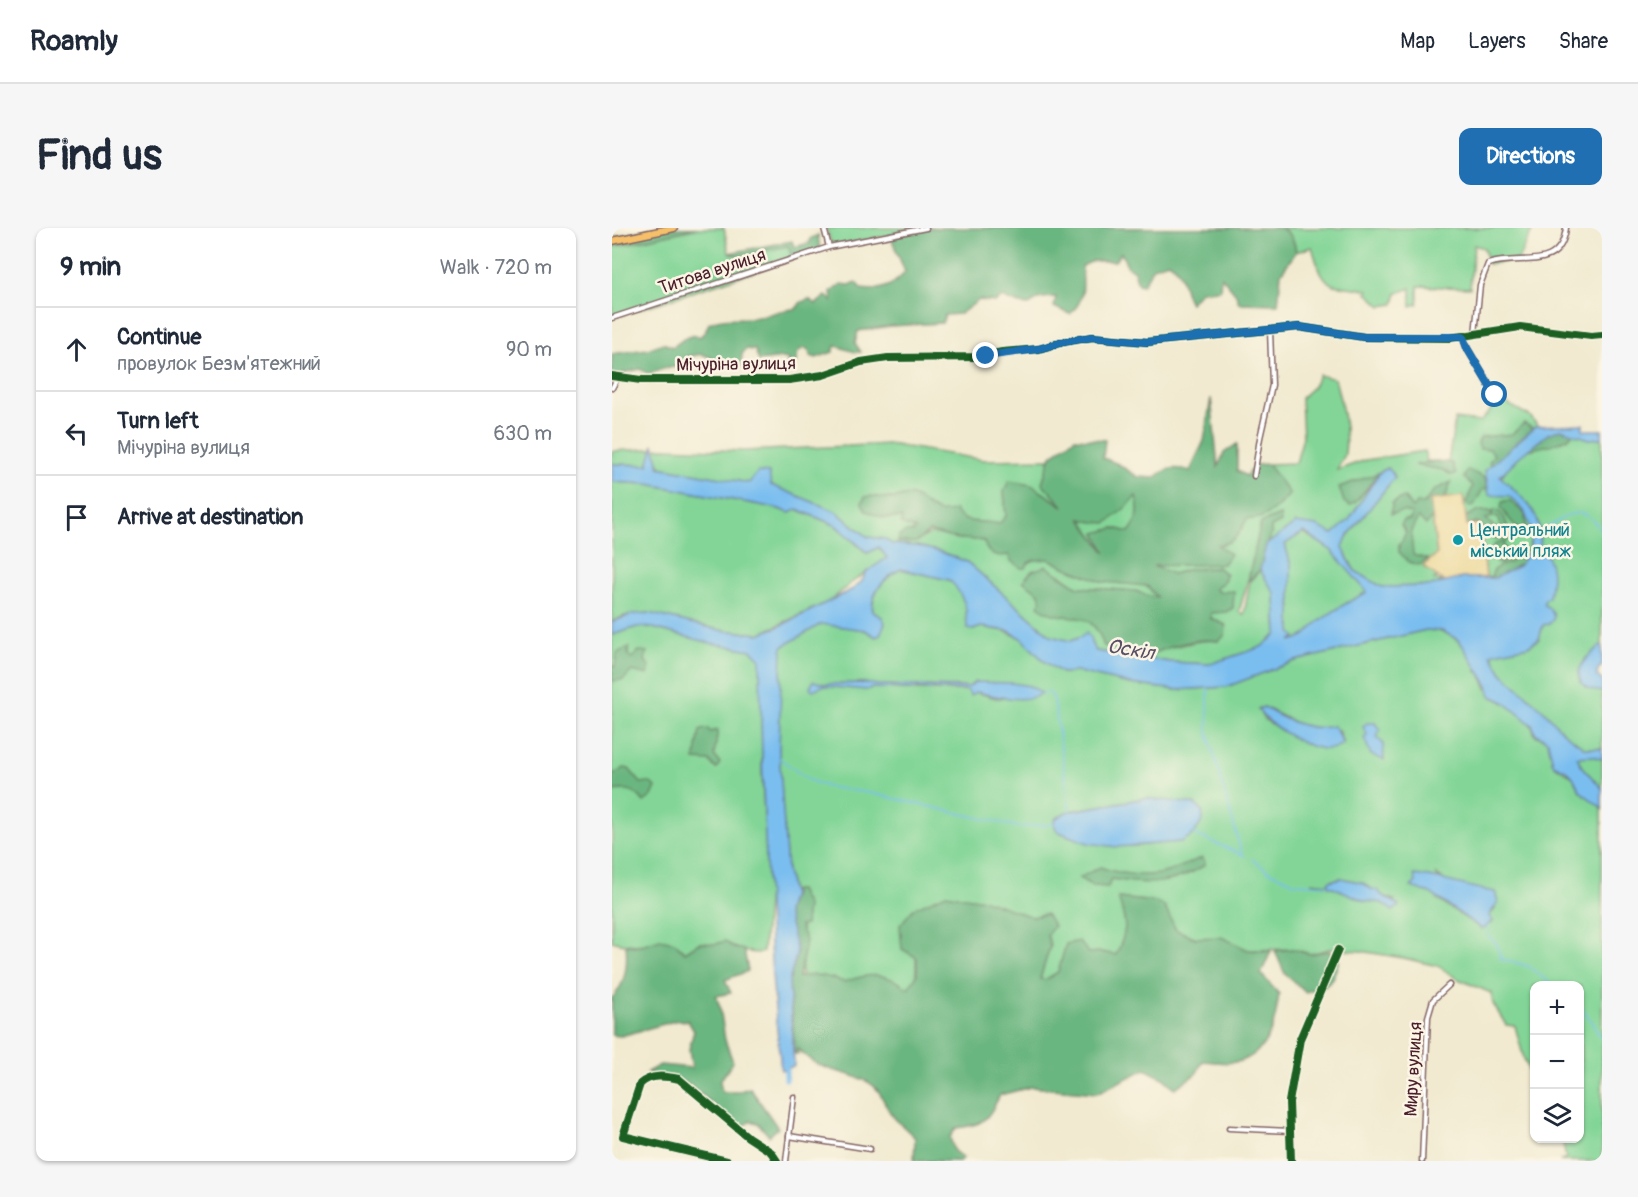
<!DOCTYPE html>
<html lang="en">
<head>
<meta charset="utf-8">
<style>
	body { margin:0; font-family:Pangolin,sans-serif; background:#f6f6f7; color:#1f2937 }
	.controls { position:absolute; right:18px; bottom:18px; display:grid; overflow:hidden; border-radius:12px; box-shadow:0 2px 4px #0004 }
	.controls button { width:54px; height:54px; display:grid; place-items:center; padding:0; border:0; border-bottom:2px solid #e0e1e3; background:#fff; color:#1f2937; font:30px sans-serif }
	.stop { position:absolute; width:18px; height:18px; margin:-14px; border:4px solid #1f6fb2; border-radius:50%; background:#fff }
	.stop.end { background:#1f6fb2; border-color:#fff; box-shadow:0 2px 6px #0008 }
	.list { margin:0; padding:0; list-style:none }
	h2 { display:flex; justify-content:space-between; align-items:center; height:78px; margin:0; padding:0 24px; font-size:26px }
	h2 small { font-size:20px; font-weight:400; color:#747a83 }
	.list li { display:grid; grid-template-columns:39px 1fr auto; gap:18px; align-items:center; box-sizing:border-box; height:84px; padding:0 24px; border-top:2px solid #e0e1e3 }
	.list b { display:block; font-size:22px; white-space:nowrap }
	.list p { margin:0; font-size:20px; white-space:nowrap; color:#747a83 }
	.list em { font-size:20px; font-style:normal; color:#747a83 }
	.icon { flex:none; width:33px; height:33px; fill:none; stroke:currentColor; stroke-width:2; stroke-linecap:round; stroke-linejoin:round }
	.map { position:relative; flex:none; width:990px; height:933px; overflow:hidden; border-radius:12px }
	header { display:flex; align-items:center; gap:36px; box-sizing:border-box; height:84px; padding:0 30px; background:#fff; border-bottom:2px solid #e0e1e3 }
	header strong { font-size:28px }
	nav { display:flex; gap:33px; margin-inline-start:auto; font-size:21px }
	.intro { display:flex; align-items:center; justify-content:space-between; box-sizing:border-box; height:144px; padding:0 36px }
	h1 { margin:0; font-size:42px }
	.button { padding:15px 27px; border-radius:12px; background:#1f6fb2; color:#fff; font-size:21px; font-weight:700 }
	main { display:flex; gap:36px; padding:0 36px }
	aside { flex:1; background:#fff; border-radius:12px; box-shadow:0 2px 4px #0004 }
	.map>svg:first-child { display:block }
	.green { fill:#83d597; stroke:#667a61; stroke-width:1.5; fill-rule:evenodd }
	.forest { fill:#6ab680; stroke:#5a6a56; stroke-width:1.5; fill-rule:evenodd }
	.sand { fill:#eeda9e; stroke:#9c7c64; stroke-width:1.5 }
	.water { fill:#7abef0; stroke:#626e8e; stroke-width:1.5; fill-rule:evenodd }
	.lines { fill:none; stroke-linecap:round; stroke-linejoin:round }
	.stream { stroke:#7abef0; stroke-width:1.5 }
	.canal { stroke:#7abef0; stroke-width:5 }
	.minor-casing { stroke:#846665; stroke-width:7 }
	.primary-casing { stroke:#846665; stroke-width:9 }
	.minor { stroke:#fff; stroke-width:4 }
	.primary { stroke:#f6c06b; stroke-width:6 }
	.cycleway-casing { stroke:#fcf5e5; stroke-width:11 }
	.cycleway { stroke:#1b5e20; stroke-width:8 }
	.route { stroke:#1f6fb2; stroke-width:8 }
	.culture-dot { fill:#0f9aa8; stroke:#fcf5e5; stroke-width:2 }
	.labels { text-anchor:middle; stroke-width:5; stroke-linejoin:round; paint-order:stroke }
	.street-label { font-size:18px; fill:#4a1f2b; stroke:#fcf5e5 }
	.culture-label { font-size:18px; fill:#0d838f; stroke:#fcf5e5; text-anchor:start }
	.water-label { font-size:20px; font-style:italic; fill:#584f66; stroke:#fcf5e5 }
</style>
</head>
<body>
<header>
<strong>Roamly</strong>
<nav><a>Map</a><a>Layers</a><a>Share</a></nav>
</header>
<div class="intro"><h1>Find us</h1><a class="button">Directions</a></div>
<main>
<aside>
<h2>9 min<small>Walk · 720 m</small></h2>
<ul class="list">
<li><svg class="icon" aria-label="ahead" viewBox="0 0 24 24"><path d="M12 20V5M6 11l6-6 6 6"/></svg><div><b>Continue</b><p>провулок Безм'ятежний</p></div><em>90 m</em></li>
<li><svg class="icon" aria-label="left" viewBox="0 0 24 24"><path d="M17 20v-9H6M10 6l-5 5 5 5"/></svg><div><b>Turn left</b><p>Мічуріна вулиця</p></div><em>630 m</em></li>
<li><svg class="icon" aria-label="arrive" viewBox="0 0 24 24"><path d="M6 21V4h12l-3 4 3 4H6"/></svg><div><b>Arrive at destination</b></div></li>
</ul>
</aside>
<div class="map">
<svg width="990" height="933" viewBox="0 0 990 933">
	<rect width="100%" height="100%" fill="#fcf5e5"/>
	<filter id="ink" filterUnits="userSpaceOnUse"><feTurbulence type="fractalNoise" baseFrequency=".0167" numOctaves="2"/><feDisplacementMap in="SourceGraphic" scale="12" xChannelSelector="R" yChannelSelector="G"/><feConvolveMatrix kernelMatrix="1 2 1 2 8 2 1 2 1" color-interpolation-filters="sRGB"/></filter>
	<filter id="wash" filterUnits="userSpaceOnUse"><feTurbulence type="fractalNoise" baseFrequency=".008" numOctaves="4" result="noise"/><feDisplacementMap in="SourceGraphic" scale="24" xChannelSelector="R" yChannelSelector="G"/><feGaussianBlur stdDeviation="1.35" result="paint"/><feColorMatrix in="noise" values="0 0 0 0 0 0 0 0 0 0 0 0 0 0 0 0 0 1.4 0 .05"/><feComposite in="paint" operator="in"/></filter>
	<g filter="url(#wash)">
		<rect width="100%" height="100%" fill="#f1ead0"/>
		<g class="green">
			<polygon points="85,0 112,0 117,25 127,28 176,17 181,31 0,90 0,19"/>
			<polygon points="214,0 314,0 224,18 219,15"/>
			<path d="M669 0H921L906 32 876 36 872 20 862 17 858 60 806 58V76L799 78V60L785 65 782 76 769 78 755 65 756 62 721 57C708 50 704 32 700 19L684 24 682 14Z"/>
			<path d="M707 147 723 151C729 174 736 201 733 225 732 231 727 237 725 242L754 232 812 223 815 233 836 235 843 191 868 194 879 182 883 169 918 188 926 198 873 242C883 253 905 272 912 283 931 311 908 353 874 349L868 296 855 299 851 268 818 273 825 326 811 338 826 349 822 351 834 355 818 358 770 359 743 343 730 319 735 309 783 249 776 240 761 247 738 278 764 253 738 292 720 307 684 295 654 317 659 306V299L668 287 649 295 636 353 627 384 632 386 638 353 649 341 663 366 665 406 650 419 598 436 558 434 484 423 479 415 478 409 458 413 439 408 355 334 329 324 305 318 280 316 273 311 256 309 223 283 165 261 143 249 137 255 51 240 41 228 37 237 0 236V223L53 220 131 223 277 216 372 232 438 231 430 255 458 282 419 257 392 263 394 288 387 296 352 293 323 284 299 268 283 270 253 269 272 290H291L303 301 304 314C323 301 322 306 342 310 351 312 361 310 370 313 385 317 401 329 416 335L422 332 437 331 457 341 535 358 545 370 535 368 524 363 466 359 449 347 427 365 430 372 464 390 475 391 487 404 492 418C513 421 538 422 559 419 577 416 589 411 607 413L614 397 599 390 597 385 607 364 603 361 612 353 614 347 607 340 578 341 561 346 539 338 635 291 655 236 684 235 691 209 689 170 700 160Z"/>
			<path d="M961 204 977 211 990 210V417L973 431 987 463 990 464V520H973L951 504 890 445 878 425 916 418 927 411 931 396 938 395 932 378 934 326 928 320V309L912 272 889 250C894 240 906 226 916 221 933 215 948 219 961 204Z"/>
			<polygon points="0,254 36,256 164,280 177,285 184,281 223,297 255,325 267,319 275,330 239,355 218,373 147,406 108,402 37,385 12,388 0,394"/>
			<path d="M524 267 526 276 527 294 517 304 502 300 495 326 470 292C491 296 511 283 524 267Z"/>
			<polygon points="689,303 719,322 756,364 693,409 673,414 678,404 676,349 679,338 673,316"/>
			<path d="M288 341 337 352 388 388 361 402 369 399 393 403 409 410 433 434 450 445 467 444 518 456 564 462 614 459 683 433 814 402C845 403 852 417 867 442L863 443 867 444 879 468C895 475 920 490 923 507L936 513 941 536 961 549 968 563 990 580V933H948L954 930 950 911 968 910V758H922V854L912 831 903 798 894 797 881 776 879 765 844 750 826 738 791 730 748 723 717 721 698 726 681 721 636 722 611 710H585L564 702 552 678 543 674 507 670C514 697 517 701 504 727L489 724 477 725 433 752 428 751 438 718 431 686 304 727V752L297 763 235 762 190 753 189 699 175 644 167 530 168 418 210 394 253 402 264 409 270 389 261 384C258 366 273 349 288 341ZM363 454 419 470H384L356 462H304L215 456 251 455 266 457 357 459ZM652 479 692 499 715 500 726 502 731 515 701 518 677 507 653 492 646 481ZM534 570 582 576 549 615C512 621 480 619 445 603L458 583ZM823 645C835 659 865 661 883 664V681L877 688 881 694 870 701 826 672 829 653ZM729 650 751 655 770 668 782 672C754 679 744 665 718 658 712 656 705 656 699 654L716 656 717 653Z"/>
			<path d="M25 399 41 400 84 411 139 422 149 431 150 547 156 664 151 724C138 727 124 721 113 713L104 716 87 715 73 724 62 714C39 715 22 720 0 713V407Z"/>
			<polygon points="965,528 980,528 990,531 990,560 970,539"/>
		</g>
		<g class="forest">
			<polygon points="42,0 85,0 0,19 0,9"/>
			<path d="M310 0H669C679 6 682 12 684 24L669 45 666 76 627 75 624 66 609 48 608 62 589 63 578 75C569 61 573 43 556 34L541 39 531 57 526 56 522 43 516 39 509 25 503 33H481L470 38C471 57 474 72 458 86L442 79 444 69 428 70 417 77 407 76 390 69 384 74 367 72 348 86 333 87 330 95 279 98 246 103 243 115 249 124C238 125 233 119 223 118L221 124 204 130 198 128 197 122 192 120 186 124 183 138 179 141 175 140 176 131 171 130 147 133 143 122 134 121 130 126 129 139H122L90 126 73 129V138L52 140 36 146 28 141 0 148V126L36 121 51 115 61 119 73 110 83 107 87 109 93 104 97 95C111 88 125 91 140 90 156 88 168 81 184 81L189 74 197 71 204 76 214 68 220 73 219 64 229 56 238 57 244 54 249 61C267 64 282 58 293 44L278 7Z"/>
			<polygon points="206,7 208,22 181,31 176,18 127,28 117,25 180,13 182,19 198,15 198,11"/>
			<path d="M599 170 606 239 612 225 625 216V243L634 248 643 237 655 236 678 266C665 279 655 292 635 291 627 305 624 315 606 317L618 326 611 336 541 338 561 346 578 341 607 340 614 347 612 353 603 361 607 364 622 363 621 380 614 384 599 385V391L614 397 613 407 607 413C582 409 560 418 537 427 521 419 509 421 492 418 478 373 454 400 426 378L429 372 427 365 411 353 420 343 434 338 466 359 524 363 535 368 545 369 535 358 491 354 457 341 437 331 422 332 416 335 414 340H409L399 333 397 327C384 329 375 328 372 313 362 311 352 312 342 310 333 309 326 305 317 304L304 314H286L287 308 294 304H302L303 301 289 296 290 290H272L254 283 250 275 253 269C263 266 271 272 281 270 288 270 293 266 300 268 319 275 319 290 343 282 350 299 371 291 387 296L394 288 392 263 397 253 419 257 452 279 430 255 439 228 463 210 493 212 491 230 506 236 526 249 543 250C555 239 563 239 578 243L592 213ZM524 268C528 282 527 292 517 304L502 300 484 305 494 325 469 291 481 294 495 295 513 280Z"/>
			<polygon points="912,195 920,200 913,208 879,238 877,234 882,227 878,221 868,221 866,215 869,209 900,206"/>
			<path d="M950 200 961 205C955 215 928 219 916 222L936 206Z"/>
			<polygon points="824,233 840,235 844,246 839,247 831,242 802,237"/>
			<polygon points="856,242 873,250 876,262 871,261 862,277 857,278 854,275 861,258 852,249"/>
			<polygon points="767,245 744,274 738,278 732,274 727,259"/>
			<polygon points="839,254 833,271 823,274 822,287 814,297 806,290 799,303 801,327 816,331 807,337 797,334 787,324 787,316 790,313 794,304 789,297 792,292 798,292 800,286 791,283 779,286 780,275 792,269 800,280 805,275 812,276 821,263"/>
			<polygon points="897,272 913,286 914,302 910,304 905,301 889,280 890,274"/>
			<path d="M881 282C892 281 897 300 897 310L891 317 896 324 893 332 888 336 884 335V330L880 325 881 318 890 313 887 290 881 289 874 291 888 305 885 311C876 307 873 298 864 294L855 298 854 289 865 283H878L880 287Z"/>
			<polygon points="668,287 669,294 659,299 659,306 649,341 636,353 649,295"/>
			<polygon points="899,327 909,328 913,333 886,350 879,350 882,341 895,335 899,334"/>
			<polygon points="17,419 16,426 19,431 27,423 35,424 33,432 37,438 36,447 20,443 11,452 0,453 0,437 3,439 5,425"/>
			<polygon points="96,501 98,504 106,502 102,527 108,535 104,541 97,533 83,532 88,502"/>
			<path d="M12 540 17 541 29 555 37 554 44 559 40 568 32 574C21 560 17 561 0 563V548Z"/>
			<path d="M591 630 593 637C560 658 536 657 499 651L496 659 480 658 467 650 488 639C507 646 535 650 555 644 568 640 579 633 591 630Z"/>
			<path d="M182 662H187L195 678 193 697 188 698 194 713 187 749C203 745 216 748 232 754 259 744 272 744 296 760L305 747V730L290 721 288 697 302 680 334 666 373 672 420 689 434 686 442 698 435 707 438 718 428 751 433 752 446 744 454 716 467 713 477 725 489 724 504 727C516 702 515 695 506 670L544 674 552 678 564 702 583 710 609 709 636 722 659 723 649 746 667 766C664 790 659 819 634 831 622 837 604 834 591 833L584 846 563 860 551 850 533 841 485 865 419 859 388 867C375 892 373 897 344 900L338 909 342 923 351 930 349 933H302L303 910C296 902 286 895 280 887 271 876 270 861 256 854 230 841 206 845 186 820V826H183L177 754 185 724 175 684Z"/>
			<path d="M48 711 62 714 73 724 87 715 104 716 113 713 122 720 132 722 136 743 113 752 119 765 104 768 108 779 113 812 121 834 108 853 110 864H125L138 860 166 900 157 908 146 895 138 893 128 902C111 887 94 868 75 856 62 848 47 852 35 844L48 837 80 840 77 821 82 803 76 793 66 792 9 808 0 807V770C14 756 16 737 14 717L26 718Z"/>
			<path d="M681 721 698 726 717 723 727 732C720 757 717 758 693 764L673 746 663 723Z"/>
		</g>
		<polygon class="sand" points="851,268 855,297 868,296 874,349 834,355 811,338 825,326 818,272"/>
		<g class="water">
			<path d="M971 196V202H990V210L977 211 949 201 936 206 907 229 888 248C914 275 930 279 928 320 943 334 941 351 937 369L932 373V377L936 379 942 387 941 392 937 396 931 397 927 411 916 418 879 426 890 445 932 483 951 504 973 520H990V531L980 528 965 529 970 539 990 560V580L968 563 961 549 954 542 941 536 936 513 924 506 920 497 892 474 879 468 876 458 847 412 830 403 814 402 683 433 614 459 564 462 518 456 467 444 450 445 433 434 409 410 397 403 369 399 361 402 356 401C354 393 354 389 354 382 353 373 344 357 337 352L289 341C273 349 257 366 261 384L270 389 273 395 268 407 264 409 253 402 209 396 170 419 167 522 175 643 180 666 175 684 185 724 177 754 182 838 169 842C165 799 160 757 158 714 153 620 149 525 148 431L139 422 98 415 41 400 25 399 0 407V394L21 386 37 385 108 402 147 406 168 398 241 361 250 353 254 344 275 330 267 319 256 325 223 297 185 281 178 285 164 280 36 256 0 254V236L36 237 42 216 47 239 137 255 146 244 157 245 159 257 223 283 256 309 273 311 280 316 305 318 329 324 355 334 439 408 458 413 469 409 474 405 478 409 479 415 484 423 558 434 598 436 649 419 665 406 663 366 648 342 654 317 684 295 705 298 721 306 737 292 768 244 776 240 783 249 735 309 731 319 738 336 743 343 770 359 818 358 850 350H883L907 338 918 321 919 301 912 283 897 268 877 267 873 242 924 198ZM692 304 719 322 755 364C739 372 724 381 709 392 693 403 700 408 678 413L684 409 679 404V338L673 316Z"/>
			<path d="M990 417V438L986 441 985 448 990 452V464C986 463 980 463 976 460 954 446 977 426 990 417Z"/>
			<path d="M201 453 213 456 251 455 266 457 342 459H357L363 454 400 455 418 458 430 465C417 476 380 468 364 464L359 468 355 462 260 460 254 462 211 458 201 462 198 460Z"/>
			<path d="M652 479C671 491 699 504 722 498L731 516C727 517 722 521 718 521 697 523 657 498 646 481Z"/>
			<polygon points="755,495 763,495 768,502 765,510 771,515 772,532 759,527 752,510 755,507 751,499"/>
			<polygon points="534,570 582,576 590,582 591,592 582,606 569,614 505,619 476,615 457,608 445,603 442,596 443,591 454,584"/>
			<path d="M802 647C829 649 856 660 883 664L886 674 877 688 881 693 870 701 818 665 799 659 804 654Z"/>
			<path d="M729 650 751 655 759 661 765 662C771 671 780 670 787 678L781 683 770 675 753 673 716 657 717 653Z"/>
		</g>
		<g class="lines">
			<g class="stream">
				<path d="M928 304C954 290 968 270 990 304"/>
				<polyline points="596,460 596,505 630,626"/>
				<polyline points="430,465 438,465 442,471 458,583"/>
				<polyline points="167,530 197,552 216,559 258,565 407,599 442,596"/>
				<polyline points="582,606 633,628"/>
				<polyline points="640,631 656,643 683,655 716,657"/>
				<polyline points="875,697 876,708 885,716 889,731 916,738 942,758"/>
				<polyline points="968,775 968,776"/>
				<polyline points="972,782 990,811"/>
			</g>
			<polyline class="canal" points="174,835 174,851"/>
		</g>
	</g>
	<g filter="url(#ink)">
		<g class="lines">
			<defs>
				<g id="minor">
					<polyline points="212,0 217,19"/>
					<polyline points="0,90 217,19 314,0"/>
					<path d="M863 106 868 57 876 36C907 25 948 46 954 0"/>
					<polyline points="851,109 855,120 883,167"/>
					<polyline points="0,148 29,152 177,152 211,147 249,134 276,130 368,129 390,124 427,121 451,114 480,109 535,114 687,99 752,109 838,110 908,99 979,108 990,107"/>
					<polyline points="0,160 6,149"/>
					<polyline points="642,248 648,210 660,157 658,102"/>
					<polyline points="617,900 678,903"/>
					<polyline points="177,908 258,921"/>
					<path d="M115 933 11 908 28 856C39 846 53 848 67 851L136 909 159 924 165 933"/>
					<polyline points="174,933 182,869"/>
					<polyline points="679,933 677,874 688,811 726,722"/>
					<polyline points="810,933 816,789 821,772 837,757"/>
				</g>
				<polyline id="primary" points="0,13 62,0"/>
			</defs>
			<use href="#minor" class="minor-casing"/>
			<use href="#primary" class="primary-casing"/>
			<use href="#minor" class="minor"/>
			<use href="#primary" class="primary"/>
			<defs>
				<g id="cycleway">
					<polyline points="0,148 29,152 177,152 211,147 249,134 276,130 368,129 390,124 427,121 451,114 480,109 535,114 687,99 752,109 838,110 908,99 979,108 990,107"/>
					<path d="M115 933 11 908 28 856C39 846 53 848 67 851L136 909 159 924 165 933"/>
					<polyline points="679,933 677,874 688,811 726,722"/>
				</g>
			</defs>
			<use href="#cycleway" class="cycleway-casing"/>
			<use href="#cycleway" class="cycleway"/>
		</g>
	</g>
	<g class="lines" filter="url(#ink)">
		<polyline class="route" points="374,128 426,121 451,114 480,109 535,114 687,99 752,109 851,109 855,120 883,167"/>
	</g>
	<circle class="culture-dot" cx="846" cy="312" r="6"/>
	<g class="labels">
		<g class="street-label">
			<text transform="translate(100 43) rotate(-18)" y="6">Титова вулиця</text>
			<text transform="translate(124 136) rotate(-1)" y="6">Мічуріна вулиця</text>
			<text transform="translate(801 841) rotate(-87)" y="6">Миру вулиця</text>
		</g>
		<g class="culture-label">
			<text x="858" y="308">Центральний<tspan x="858" dy="21">міський пляж</tspan></text>
		</g>
		<g class="water-label">
			<text transform="translate(519 421) rotate(9)" y="7">Оскіл</text>
		</g>
	</g>
</svg>
<div class="controls">
<button>+</button>
<button>−</button>
<button><svg class="icon" aria-label="layers" viewBox="0 0 24 24"><path d="M12 4l9 5-9 5-9-5zM3 14l9 5 9-5"/></svg></button>
</div>
<div class="stop" style="left:883px;top:167px"></div>
<div class="stop end" style="left:374px;top:128px"></div>
</div>
</main>
</body>
</html>
